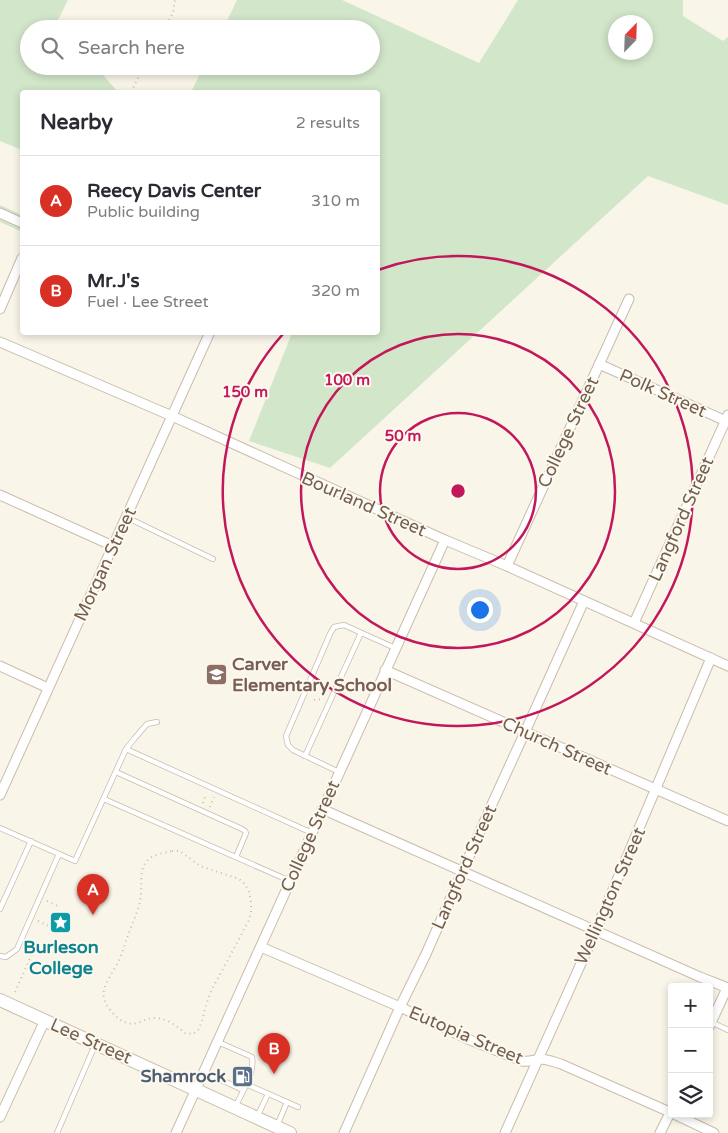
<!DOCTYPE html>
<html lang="en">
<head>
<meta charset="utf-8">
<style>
	body { margin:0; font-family:"Varela Round",sans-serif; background:#f7f7f7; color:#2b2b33 }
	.controls { position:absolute; right:15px; bottom:15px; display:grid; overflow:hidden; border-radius:5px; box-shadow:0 2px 8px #0003 }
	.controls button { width:45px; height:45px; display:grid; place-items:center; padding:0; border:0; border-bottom:1px solid #e1e1e2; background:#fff; color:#2b2b33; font:25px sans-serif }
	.compass { position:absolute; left:608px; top:15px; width:45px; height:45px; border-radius:50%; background:#fff; box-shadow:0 2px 8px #0003; rotate:23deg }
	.you { position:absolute; left:479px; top:609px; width:18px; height:18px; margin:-12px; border:4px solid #fff; border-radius:50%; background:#1a73e8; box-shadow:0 0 0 8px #1a73e833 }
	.badge { display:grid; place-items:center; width:32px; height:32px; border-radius:50%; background:#d93025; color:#fff; font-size:16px; font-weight:700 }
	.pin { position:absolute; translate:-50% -41px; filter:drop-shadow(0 1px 2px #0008) }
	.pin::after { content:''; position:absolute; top:26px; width:18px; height:15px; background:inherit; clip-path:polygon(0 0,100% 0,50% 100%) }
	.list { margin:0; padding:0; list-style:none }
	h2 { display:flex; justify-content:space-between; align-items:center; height:65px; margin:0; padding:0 20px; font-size:21px }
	h2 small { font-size:16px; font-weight:400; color:#7c7c81 }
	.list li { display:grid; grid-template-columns:32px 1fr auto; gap:15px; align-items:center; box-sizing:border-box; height:90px; padding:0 20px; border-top:1px solid #e1e1e2 }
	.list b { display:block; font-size:19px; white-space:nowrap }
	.list p { margin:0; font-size:16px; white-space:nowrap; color:#7c7c81 }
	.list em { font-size:16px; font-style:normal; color:#7c7c81 }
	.icon { flex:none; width:28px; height:28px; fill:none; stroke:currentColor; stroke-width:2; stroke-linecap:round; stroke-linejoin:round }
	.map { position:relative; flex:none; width:728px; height:1133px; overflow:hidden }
	.search { position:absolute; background:#fff; box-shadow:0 2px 8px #0003; left:20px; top:20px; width:360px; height:55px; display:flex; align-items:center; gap:12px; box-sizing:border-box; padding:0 18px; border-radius:28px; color:#7c7c81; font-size:19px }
	.panel { position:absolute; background:#fff; box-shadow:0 2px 8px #0003; left:20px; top:90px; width:360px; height:245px; border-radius:5px }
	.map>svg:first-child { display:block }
	.green { fill:#d2e6c9; fill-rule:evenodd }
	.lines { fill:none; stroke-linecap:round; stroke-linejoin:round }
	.service-casing { stroke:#c8bcae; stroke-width:6 }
	.minor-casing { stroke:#c8bcae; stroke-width:11 }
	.secondary-casing { stroke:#cbbdac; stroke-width:14 }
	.path { stroke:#d1bca7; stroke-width:2; stroke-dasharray:1 4; stroke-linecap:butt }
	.service { stroke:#fff; stroke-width:4.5 }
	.minor { stroke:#fff; stroke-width:9 }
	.secondary { stroke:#fff; stroke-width:12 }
	.ring { fill:none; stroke:#c2185b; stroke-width:2.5 }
	.labels { text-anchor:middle; stroke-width:4; stroke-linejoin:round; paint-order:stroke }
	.street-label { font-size:18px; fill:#725f50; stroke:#fdf9ef }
	.education-label { font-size:18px; font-weight:bold; fill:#785e54; stroke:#fdf9ef; text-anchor:start }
	.culture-label { font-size:18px; font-weight:bold; fill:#0d838f; stroke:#fdf9ef }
	.service-label { font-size:18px; font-weight:bold; fill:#4e5e75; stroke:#fdf9ef; text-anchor:end }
	.centre { fill:#c2185b; stroke:#fdf9ef; stroke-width:2.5 }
	.ring-label { font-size:15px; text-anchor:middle; font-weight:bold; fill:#c2185b; stroke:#fdf9ef; stroke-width:4; stroke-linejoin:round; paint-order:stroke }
</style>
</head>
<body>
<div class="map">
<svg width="728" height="1133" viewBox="0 0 728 1133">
	<rect width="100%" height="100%" fill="#faf5e9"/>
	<g class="green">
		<polygon points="0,0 68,0 57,22 62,29 29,29 29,66 95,66 118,92 22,92 22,150 0,141"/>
		<path d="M237 0H342L479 63 518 0H683V16L723 41 728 37V205L648 176 330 468 249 441 292 333 378 332V92H191L204 66H371V29H223ZM646 22V52H616V22Z"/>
		<polygon points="0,205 22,215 22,231 20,231 0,222"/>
	</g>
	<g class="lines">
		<defs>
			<g id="service">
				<polyline points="126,517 213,559"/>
				<polyline points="126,749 134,739 147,724 157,722"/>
				<polyline points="305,756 361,633"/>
				<polyline points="116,772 242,829 245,831 246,833 236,857"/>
				<polyline points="339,772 293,750 288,745 286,736 330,634 334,627 344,625 395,648"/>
				<polyline points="104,799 290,881"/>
				<polyline points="0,828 75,861 126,749 312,833"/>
				<polyline points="0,909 31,841"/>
				<polyline points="0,956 6,957 17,949 59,854"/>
				<polyline points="711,1022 728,1030"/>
				<path d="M218 1042 252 1057C255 1072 242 1093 235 1107"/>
				<polyline points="204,1072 243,1090"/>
				<polyline points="246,1084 298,1107"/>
				<polyline points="257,1117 268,1094"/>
				<polyline points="277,1126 287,1102"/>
				<polyline points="57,1133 95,1045"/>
			</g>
			<g id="minor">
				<polyline points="0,213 22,223"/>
				<polyline points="0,309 22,258"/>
				<polyline points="0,342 172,416 445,540 507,566 728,666"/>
				<polyline points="599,364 728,422"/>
				<polyline points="0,495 113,546"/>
				<polyline points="507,566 629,299"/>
				<polyline points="634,623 728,415"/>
				<polyline points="0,666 48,688"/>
				<polyline points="385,670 728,821"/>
				<polyline points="0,795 210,332"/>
				<polyline points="322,809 700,977 728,988"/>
				<path d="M261 947 400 1007 470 1040 522 1061C530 1062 533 1060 540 1059 547 1059 554 1062 561 1064L672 1113"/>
				<polyline points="709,1027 727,988"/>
				<polyline points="674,1114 714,1133"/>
				<polyline points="0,1117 45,1020"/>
				<polyline points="176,1133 445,540"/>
				<polyline points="344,1133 400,1007 426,954 493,802 525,732 584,601"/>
				<polyline points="505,1133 596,930 711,658"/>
				<polyline points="660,1133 672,1109"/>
			</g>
			<polyline id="secondary" points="0,1000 290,1133"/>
		</defs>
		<use href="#service" class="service-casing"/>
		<use href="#minor" class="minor-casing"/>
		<use href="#secondary" class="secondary-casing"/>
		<g class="path">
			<polyline points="164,29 173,13 175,0"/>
			<polyline points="131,92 144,66"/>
			<polyline points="314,700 322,699"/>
			<polyline points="203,803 206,794"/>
			<polyline points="210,807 214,797"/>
			<path d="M172 851H180L200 866 239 879 245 884 249 892 251 902V912L249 920 230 956 212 989 208 999 202 1021 199 1029 193 1034 185 1033C177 1026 167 1018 155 1018 149 1018 145 1020 140 1022 129 1027 118 1020 111 1011 96 993 107 983 116 966 121 958 124 947 127 938 131 926 137 914 140 902 143 889 138 870 147 861 153 854 164 853 172 851Z"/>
			<polyline points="47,901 58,906"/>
			<polyline points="38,921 49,926"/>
			<polyline points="15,992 32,954"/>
		</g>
		<use href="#service" class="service"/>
		<use href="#minor" class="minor"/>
		<use href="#secondary" class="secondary"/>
	</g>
	<g class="ring">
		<circle cx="458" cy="491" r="78"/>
		<circle cx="458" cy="491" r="157"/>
		<path d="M378 270A235 235 0 1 1 283 334"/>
	</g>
	<defs>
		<symbol id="school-square" viewBox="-11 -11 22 22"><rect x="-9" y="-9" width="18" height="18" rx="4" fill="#8d6e63" stroke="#fdf9ef"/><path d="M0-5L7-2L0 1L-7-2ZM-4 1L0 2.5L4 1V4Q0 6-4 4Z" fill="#fff"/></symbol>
		<symbol id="sight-square" viewBox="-11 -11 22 22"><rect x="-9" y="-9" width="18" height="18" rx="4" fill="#0f9aa8" stroke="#fdf9ef"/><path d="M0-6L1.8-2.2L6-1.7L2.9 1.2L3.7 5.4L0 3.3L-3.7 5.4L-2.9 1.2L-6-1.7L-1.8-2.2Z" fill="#fff"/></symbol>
		<symbol id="fuel-square" viewBox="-11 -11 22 22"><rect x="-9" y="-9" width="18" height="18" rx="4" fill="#5c6f8a" stroke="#fdf9ef"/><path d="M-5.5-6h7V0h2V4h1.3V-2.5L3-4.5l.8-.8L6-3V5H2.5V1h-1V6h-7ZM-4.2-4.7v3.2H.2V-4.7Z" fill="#fff"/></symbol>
	</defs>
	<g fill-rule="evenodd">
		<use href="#school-square" x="204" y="662" width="25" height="25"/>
		<use href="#sight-square" x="48" y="910" width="25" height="25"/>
		<use href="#fuel-square" x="230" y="1064" width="25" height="25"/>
	</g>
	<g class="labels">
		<g class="street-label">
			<text transform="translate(663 393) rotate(24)" y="6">Polk Street</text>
			<text transform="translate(568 432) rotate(-65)" y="6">College Street</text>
			<text transform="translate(364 504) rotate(24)" y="6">Bourland Street</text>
			<text transform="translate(681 519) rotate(-66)" y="6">Langford Street</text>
			<text transform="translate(105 564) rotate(-65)" y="6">Morgan Street</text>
			<text transform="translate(557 746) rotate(24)" y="6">Church Street</text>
			<text transform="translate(310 836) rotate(-66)" y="6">College Street</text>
			<text transform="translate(464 867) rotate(-66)" y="6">Langford Street</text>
			<text transform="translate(610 896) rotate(-66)" y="6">Wellington Street</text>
			<text transform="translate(466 1035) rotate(23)" y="6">Eutopia Street</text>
			<text transform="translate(91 1041) rotate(24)" y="6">Lee Street</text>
		</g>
		<g class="education-label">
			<text x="232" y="670">Carver<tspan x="232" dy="21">Elementary School</tspan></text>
		</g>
		<g class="culture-label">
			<text x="61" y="953">Burleson<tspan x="61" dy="21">College</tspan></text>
		</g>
		<g class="service-label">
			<text x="226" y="1082">Shamrock</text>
		</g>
	</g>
	<circle cx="458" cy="491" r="8" class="centre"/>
	<g class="ring-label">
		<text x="347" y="385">100 m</text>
		<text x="245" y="397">150 m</text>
		<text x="403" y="441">50 m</text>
	</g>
</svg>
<div class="controls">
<button>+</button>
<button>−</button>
<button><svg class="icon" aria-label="layers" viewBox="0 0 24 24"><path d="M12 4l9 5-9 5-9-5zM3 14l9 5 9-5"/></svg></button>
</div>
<svg class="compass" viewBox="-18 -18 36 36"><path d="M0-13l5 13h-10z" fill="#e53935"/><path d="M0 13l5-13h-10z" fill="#7c7c81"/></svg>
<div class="you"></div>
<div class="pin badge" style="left:93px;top:915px">A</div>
<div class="pin badge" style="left:274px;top:1074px">B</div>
<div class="search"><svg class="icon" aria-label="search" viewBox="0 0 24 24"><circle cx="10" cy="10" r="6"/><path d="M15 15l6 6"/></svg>Search here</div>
<section class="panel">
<h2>Nearby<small>2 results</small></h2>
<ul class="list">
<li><span class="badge">A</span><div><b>Reecy Davis Center</b><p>Public building</p></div><em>310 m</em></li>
<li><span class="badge">B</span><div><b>Mr.J's</b><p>Fuel · Lee Street</p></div><em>320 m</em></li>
</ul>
</section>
</div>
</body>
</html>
